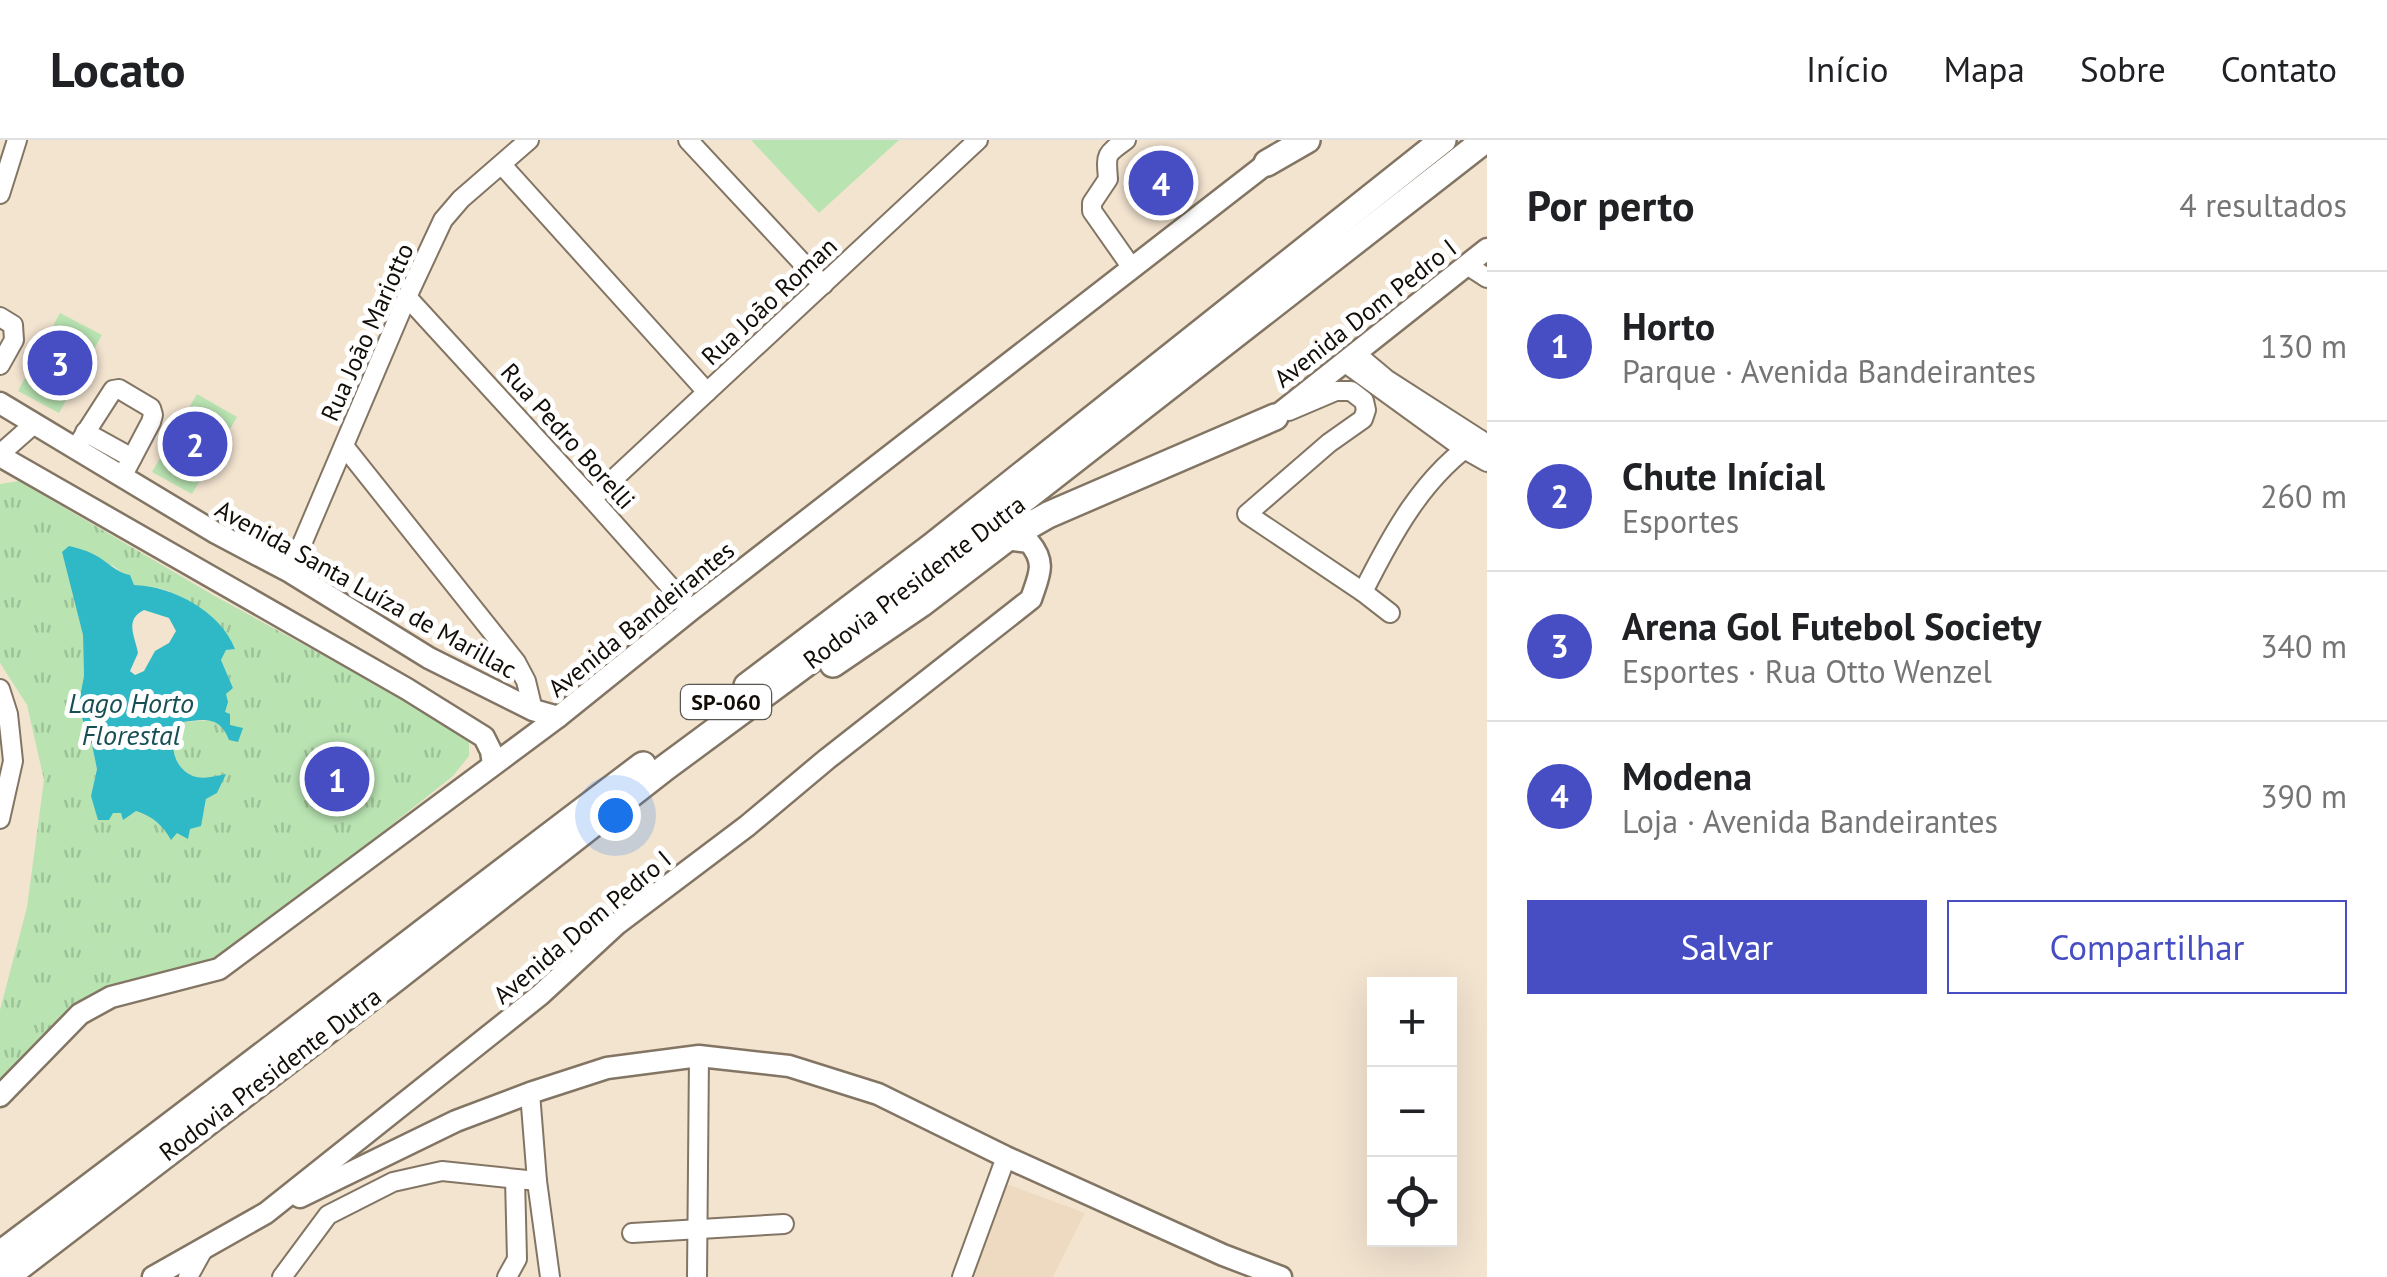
<!DOCTYPE html>
<html lang="pt">
<head>
<meta charset="utf-8">
<style>
	body { margin:0; font-family:"PT Sans",sans-serif; background:#f6f6f6; color:#202124 }
	.controls { position:absolute; right:30px; bottom:30px; display:grid; overflow:hidden; border-radius:0px; box-shadow:0 10px 40px #0002 }
	.controls button { width:90px; height:90px; display:grid; place-items:center; padding:0; border:0; border-bottom:2px solid #e0e0e0; background:#fff; color:#202124; font:50px sans-serif }
	.you { position:absolute; left:615px; top:675px; width:35px; height:35px; margin:-25px; border:8px solid #fff; border-radius:50%; background:#1a73e8; box-shadow:0 0 0 15px #1a73e833 }
	.badge { display:grid; place-items:center; width:65px; height:65px; border-radius:50%; background:#474ec3; color:#fff; font-size:32px; font-weight:700 }
	.pin { position:absolute; translate:-50% -50%; border:5px solid #fff; box-shadow:0 2px 10px #0006 }
	.list { margin:0; padding:0; list-style:none }
	h2 { display:flex; justify-content:space-between; align-items:center; height:130px; margin:0; padding:0 40px; font-size:42px }
	h2 small { font-size:32px; font-weight:400; color:#757577 }
	.list li { display:grid; grid-template-columns:65px 1fr auto; gap:30px; align-items:center; box-sizing:border-box; height:150px; padding:0 40px; border-top:2px solid #e0e0e0 }
	.list b { display:block; font-size:38px; white-space:nowrap }
	.list p { margin:0; font-size:32px; white-space:nowrap; color:#757577 }
	.list em { font-size:32px; font-style:normal; color:#757577 }
	.actions { display:flex; gap:20px; padding:30px 40px }
	.actions a { flex:1; padding:22px 0; border:2px solid #474ec3; border-radius:0px; text-align:center; font-size:35px; color:#474ec3 }
	.actions .main { background:#474ec3; color:#fff }
	.icon { flex:none; width:55px; height:55px; fill:none; stroke:currentColor; stroke-width:2; stroke-linecap:round; stroke-linejoin:round }
	.map { position:relative; flex:none; width:1487px; height:1137px; overflow:hidden }
	header { display:flex; align-items:center; gap:60px; box-sizing:border-box; height:140px; padding:0 50px; background:#fff; border-bottom:2px solid #e0e0e0 }
	header strong { font-size:48px }
	nav { display:flex; gap:55px; margin-inline-start:auto; font-size:35px }
	main { display:flex }
	aside { flex:1; background:#fff }
	.map>svg:first-child { display:block }
	.built { fill:#eedac0 }
	.grass { fill:url(#grass-tufts); fill-rule:evenodd }
	.pitch { fill:#b9e4b2 }
	.water { fill:#2fb8c5; fill-rule:evenodd }
	.lines { fill:none; stroke-linecap:round; stroke-linejoin:round }
	.minor-casing { stroke:#837564; stroke-width:22 }
	.major-casing { stroke:#837564; stroke-width:25 }
	.highway-casing { stroke:#837564; stroke-width:30 }
	.minor { stroke:#fff; stroke-width:18 }
	.major { stroke:#fff; stroke-width:20 }
	.highway { stroke:#fff; stroke-width:25 }
	.labels { text-anchor:middle; stroke-width:10; stroke-linejoin:round; paint-order:stroke }
	.shield { fill:#fff; stroke:#595651; stroke-width:2.5 }
	.shield-label { font-size:22px; font-weight:bold; fill:#120d07 }
	.street-label { font-size:25px; fill:#120d07; stroke:#fff }
	.water-label { font-size:28px; font-style:italic; fill:#164e53; stroke:#fff }
</style>
</head>
<body>
<header>
<strong>Locato</strong>
<nav><a>Início</a><a>Mapa</a><a>Sobre</a><a>Contato</a></nav>
</header>
<main>
<div class="map">
<svg width="1487" height="1137" viewBox="0 0 1487 1137">
	<defs>
		<pattern id="grass-tufts" width="24" height="20" patternUnits="userSpaceOnUse" patternTransform="scale(2.5)"><rect width="24" height="20" fill="#b9e4b2"/><path d="M3 7l-1-3M5 7V3M7 7l1-3M15 17l-1-3M17 17v-4M19 17l1-3" fill="none" stroke="#9ec298"/></pattern>
	</defs>
	<rect width="100%" height="100%" fill="#f3e4d0"/>
	<polygon class="built" points="1004,1043 1085,1073 1053,1137 970,1137"/>
	<path class="grass" d="M19 341 213 455 454 587 469 601V616L453 636 218 823 73 873 0 938V870L27 767 44 640 27 565 0 523V344ZM62 412 114 426 134 445C186 447 203 473 234 509L226 510 221 520 233 548 226 554 225 572 229 585 224 587 213 580 183 582C167 597 171 627 193 636 203 640 215 636 225 635L217 653 206 659C204 680 197 687 177 693L149 676 136 671 123 679 121 673H112L91 656 97 629 92 605 78 567 84 536 83 495Z"/>
	<g class="pitch">
		<polygon points="751,0 899,0 819,73"/>
		<polygon points="60,173 102,195 59,273 18,251"/>
		<polygon points="197,254 237,277 192,354 152,332"/>
	</g>
	<path class="water" d="M69 406C77 408 85 410 93 414 106 420 116 433 130 435L134 445C173 446 221 472 235 509L226 510 221 520 233 548 226 554 228 562 225 572 230 574V585L243 588 238 602 229 600C220 576 205 579 183 582 167 597 171 627 193 636 204 640 215 636 226 634L217 653 206 659 201 686 190 689 188 699 177 693 171 700C162 684 153 677 136 671L123 680 121 673H113L109 680H98L91 656 97 629 92 605 78 567 84 536 83 495 62 412ZM144 470 169 478 176 491 169 503 155 511 144 531 135 535 130 531 138 513C135 496 124 480 144 470Z"/>
	<g class="lines">
		<defs>
			<g id="minor">
				<polyline points="688,0 823,145"/>
				<path d="M1126 0C1105 15 1106 14 1108 39L1092 63V71L1132 128"/>
				<polyline points="502,25 707,252"/>
				<polyline points="0,54 17,0"/>
				<polyline points="1467,125 1487,138"/>
				<polyline points="407,157 592,359 691,470"/>
				<polyline points="0,177 13,185 14,200 0,225"/>
				<polyline points="1355,213 1386,239 1487,304"/>
				<polyline points="1344,222 1464,309 1487,322"/>
				<polyline points="1289,271 1336,251 1351,251 1364,261 1366,270 1363,279 1329,303 1247,374 1363,452 1390,473"/>
				<polyline points="85,292 132,318"/>
				<polyline points="344,306 516,522 526,541 533,570"/>
				<polyline points="75,309 113,250 119,249 151,268 153,275 151,282 122,337"/>
				<polyline points="0,314 34,284"/>
				<polyline points="592,359 978,0"/>
				<polyline points="290,432 407,157 443,80 461,59 529,0"/>
				<path d="M1363 452C1391 396 1424 334 1479 299"/>
				<polyline points="0,549 8,574 13,621 0,679"/>
				<polyline points="530,953 537,1041 550,1137"/>
				<polyline points="632,1093 784,1084"/>
				<polyline points="188,1137 203,1110"/>
				<polyline points="282,1137 328,1075 393,1042 442,1031 537,1041"/>
				<polyline points="507,1137 517,1119 515,1039"/>
				<polyline points="697,1137 699,916"/>
				<polyline points="962,1137 1006,1017"/>
			</g>
			<g id="major">
				<polyline points="0,263 216,393 290,432 429,518 533,570 558,577"/>
				<polyline points="1275,277 1487,109"/>
				<polyline points="0,316 407,549 484,597 491,611 493,624"/>
				<polyline points="0,956 80,874 111,857 219,829 558,577 691,470 1279,14"/>
				<polyline points="300,1057 456,981 530,953 607,928 699,916 789,926 878,954 1006,1017 1223,1115 1281,1137"/>
				<path d="M153 1137 266 1073 540 855 617 784 747 686 827 619 1031 459C1039 435 1047 423 1029 402L1006 399"/>
			</g>
			<g id="highway">
				<polyline points="1267,23 1307,0"/>
				<polyline points="833,524 921,464 1006,399 1048,375 1275,277"/>
				<polyline points="747,546 931,407 1443,0"/>
				<path d="M0 1114C216 953 428 787 643 625"/>
				<polyline points="6,1137 387,845 666,627 946,420 1485,0"/>
			</g>
		</defs>
		<use href="#minor" class="minor-casing"/>
		<use href="#major" class="major-casing"/>
		<use href="#highway" class="highway-casing"/>
		<use href="#minor" class="minor"/>
		<use href="#major" class="major"/>
		<use href="#highway" class="highway"/>
	</g>
	<g class="labels">
		<rect class="shield" x="681" y="545" width="90" height="34" rx="8"/>
		<g class="shield-label">
			<text x="726" y="570">SP-060</text>
		</g>
		<g class="street-label">
			<text transform="translate(769 161) rotate(-43)" y="9">Rua João Roman</text>
			<text transform="translate(1365 173) rotate(-38)" y="9">Avenida Dom Pedro I</text>
			<text transform="translate(367 192) rotate(-66)" y="9">Rua João Mariotto</text>
			<text transform="translate(568 296) rotate(48)" y="9">Rua Pedro Borelli</text>
			<text transform="translate(914 442) rotate(-37)" y="9">Rodovia Presidente Dutra</text>
			<text transform="translate(366 449) rotate(29)" y="9">Avenida Santa Luíza de Marillac</text>
			<text transform="translate(641 479) rotate(-39)" y="9">Avenida Bandeirantes</text>
			<text transform="translate(582 787) rotate(-40)" y="9">Avenida Dom Pedro I</text>
			<text transform="translate(270 934) rotate(-37)" y="9">Rodovia Presidente Dutra</text>
		</g>
		<g class="water-label">
			<text x="131" y="573">Lago Horto<tspan x="131" dy="32">Florestal</tspan></text>
		</g>
	</g>
</svg>
<div class="controls">
<button>+</button>
<button>−</button>
<button><svg class="icon" aria-label="locate" viewBox="0 0 24 24"><circle cx="12" cy="12" r="6"/><path d="M12 2v4M12 18v4M2 12h4M18 12h4"/></svg></button>
</div>
<div class="you"></div>
<div class="pin badge" style="left:337px;top:639px">1</div>
<div class="pin badge" style="left:195px;top:304px">2</div>
<div class="pin badge" style="left:60px;top:223px">3</div>
<div class="pin badge" style="left:1161px;top:43px">4</div>
</div>
<aside>
<h2>Por perto<small>4 resultados</small></h2>
<ul class="list">
<li><span class="badge">1</span><div><b>Horto</b><p>Parque · Avenida Bandeirantes</p></div><em>130 m</em></li>
<li><span class="badge">2</span><div><b>Chute Inícial</b><p>Esportes</p></div><em>260 m</em></li>
<li><span class="badge">3</span><div><b>Arena Gol Futebol Society</b><p>Esportes · Rua Otto Wenzel</p></div><em>340 m</em></li>
<li><span class="badge">4</span><div><b>Modena</b><p>Loja · Avenida Bandeirantes</p></div><em>390 m</em></li>
</ul>
<div class="actions"><a class="main">Salvar</a><a>Compartilhar</a></div>
</aside>
</main>
</body>
</html>
